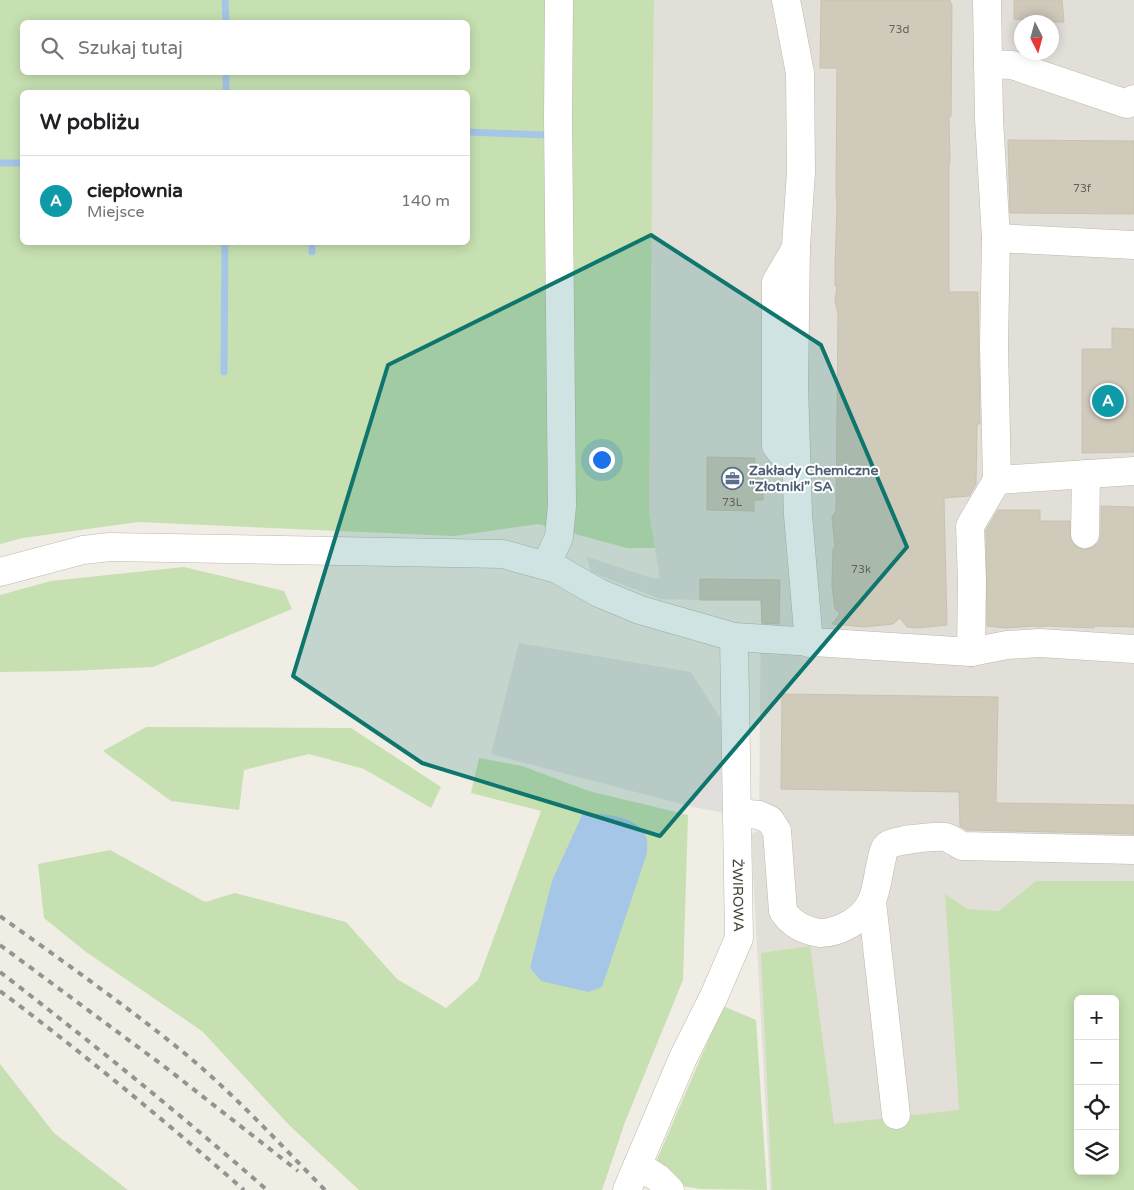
<!DOCTYPE html>
<html lang="pl">
<head>
<meta charset="utf-8">
<style>
	body { margin:0; font-family:"Varela Round",sans-serif; background:#f6f6f6; color:#202124 }
	.controls { position:absolute; right:15px; bottom:15px; display:grid; overflow:hidden; border-radius:8px; box-shadow:0 2px 12px #0003 }
	.controls button { width:45px; height:45px; display:grid; place-items:center; padding:0; border:0; border-bottom:1px solid #e0e0e0; background:#fff; color:#202124; font:25px sans-serif }
	.compass { position:absolute; left:1014px; top:15px; width:45px; height:45px; border-radius:50%; background:#fff; box-shadow:0 2px 12px #0003; rotate:174deg }
	.you { position:absolute; left:601px; top:459px; width:18px; height:18px; margin:-12px; border:4px solid #fff; border-radius:50%; background:#1a73e8; box-shadow:0 0 0 8px #1a73e833 }
	.badge { display:grid; place-items:center; width:32px; height:32px; border-radius:50%; background:#db2777; color:#fff; font-size:16px; font-weight:700 }
	.pin { position:absolute; translate:-50% -50%; border:2px solid #fff; box-shadow:0 1px 5px #0006 }
	.list { margin:0; padding:0; list-style:none }
	h2 { display:flex; justify-content:space-between; align-items:center; height:65px; margin:0; padding:0 20px; font-size:21px }
	h2 small { font-size:16px; font-weight:400; color:#757577 }
	.list li { display:grid; grid-template-columns:32px 1fr auto; gap:15px; align-items:center; box-sizing:border-box; height:90px; padding:0 20px; border-top:1px solid #e0e0e0 }
	.list b { display:block; font-size:19px; white-space:nowrap }
	.list p { margin:0; font-size:16px; white-space:nowrap; color:#757577 }
	.list em { font-size:16px; font-style:normal; color:#757577 }
	.icon { flex:none; width:28px; height:28px; fill:none; stroke:currentColor; stroke-width:2; stroke-linecap:round; stroke-linejoin:round }
	.map { position:relative; flex:none; width:1134px; height:1190px; overflow:hidden }
	.search { position:absolute; background:#fff; box-shadow:0 2px 12px #0003; left:20px; top:20px; width:450px; height:55px; display:flex; align-items:center; gap:12px; box-sizing:border-box; padding:0 18px; border-radius:8px; color:#757577; font-size:19px }
	.panel { position:absolute; background:#fff; box-shadow:0 2px 12px #0003; left:20px; top:90px; width:450px; height:155px; border-radius:8px }
	.map>svg:first-child { display:block }
	.industrial { fill:#e2dfd9; fill-rule:evenodd }
	.green { fill:#c6e0b1; fill-rule:evenodd }
	.parking { fill:#e1dfdc }
	.water { fill:#a6c6e7 }
	.lines { fill:none; stroke-linecap:round; stroke-linejoin:round }
	.stream { stroke:#a6c6e7; stroke-width:7 }
	.building { fill:#d0cabb; stroke:#cac2af }
	.minor-casing { stroke:#bdb8ab; stroke-width:29 }
	.minor { stroke:#fff; stroke-width:28 }
	.rail { stroke:#939393; stroke-width:4; stroke-dasharray:6 6; stroke-linecap:butt }
	.marked { fill:#0f766e; fill-opacity:0.2; stroke:#0f766e; stroke-width:4; stroke-linejoin:round }
	.labels { text-anchor:middle; stroke-width:4; stroke-linejoin:round; paint-order:stroke }
	.number-label { font-size:11px; fill:#656156 }
	.service-label { font-size:14px; font-weight:bold; fill:#4e5e75; stroke:#fff; text-anchor:start }
	.street-label { font-size:14px; fill:#413e35; stroke:#fff }
</style>
</head>
<body>
<div class="map">
<svg width="1134" height="1190" viewBox="0 0 1134 1190">
	<rect width="100%" height="100%" fill="#f0ede4"/>
	<path class="industrial" d="M654 0H1134V1190H770L751 834 759 830 761 600H700V579H660L649 511ZM1022 22H1052V52H1022ZM1078 999H1115V1171H1078Z"/>
	<g class="green">
		<path d="M0 0H654L649 511 655 548H627L538 524 454 536 138 522 23 538 0 544ZM22 22H468V72H22ZM22 92H468V242H22Z"/>
		<polygon points="184,567 284,591 292,609 153,667 69,671 0,672 0,595 51,581"/>
		<polygon points="146,727 351,728 441,787 431,808 364,769 309,754 244,770 239,810 171,801 103,751"/>
		<polygon points="479,758 522,766 589,791 688,815 683,980 625,1122 602,1190 359,1190 290,1126 202,1031 86,952 44,918 38,864 110,850 205,902 235,893 346,922 397,979 446,1008 478,980 541,811 471,793"/>
		<path d="M1036 881H1134V1190H772L761 953 810 946 834 1124 959 1110 945 894 967 909 999 911ZM1078 999H1115V1171H1078Z"/>
		<polygon points="723,1006 756,1020 767,1190 701,1189 682,1186 656,1162"/>
		<polygon points="0,1064 54,1133 128,1190 0,1190"/>
	</g>
	<g class="parking">
		<polygon points="733,517 765,517 767,577 732,576"/>
		<polygon points="587,557 652,578 700,579 700,600 660,599 591,572"/>
		<polygon points="519,643 691,672 724,724 725,813 693,807 491,754"/>
	</g>
	<path class="water" d="M583 813C603 814 638 815 646 837 648 842 647 849 647 853L602 987 588 992 541 981 530 968 552 881Z"/>
	<g class="lines">
		<g class="stream">
			<polyline points="225,0 226,22"/>
			<polyline points="226,72 226,92"/>
			<polyline points="468,132 545,135"/>
			<polyline points="0,163 22,163"/>
			<polyline points="312,242 312,252"/>
			<polyline points="224,372 225,242"/>
		</g>
	</g>
	<g class="building">
		<polygon points="821,0 950,0 952,6 951,116 949,117 950,161 949,167 949,292 978,292 980,424 977,424 976,484 969,496 944,498 947,625 919,628 907,627 900,618 893,624 864,627 832,624 840,614 835,609 832,586 833,549 835,547 832,517 836,511 838,314 835,301 837,287 835,286 835,265 837,205 836,192 837,68 820,68"/>
		<polygon points="1014,0 1062,0 1064,22 1033,22 1032,20 1014,19"/>
		<polygon points="1008,140 1134,141 1134,214 1010,213"/>
		<polygon points="1112,328 1134,329 1134,452 1082,453 1082,349 1112,349"/>
		<polygon points="707,457 755,458 755,470 762,470 763,500 754,500 754,511 707,510"/>
		<polygon points="1101,506 1134,507 1134,627 1094,626 1094,628 1048,626 1037,627 1036,626 1006,628 987,626 986,530 998,510 1040,510 1040,521 1070,521 1071,541 1077,547 1085,550 1093,547 1099,542 1101,534"/>
		<polygon points="700,579 780,580 779,624 762,623 761,600 700,600"/>
		<polygon points="782,694 998,697 996,803 1134,805 1134,834 967,830 960,826 959,792 781,789"/>
	</g>
	<g class="lines">
		<defs>
			<g id="minor">
				<polyline points="786,0 800,73 801,172 796,246 794,386 798,515 809,643"/>
				<polyline points="988,64 1012,65 1127,104 1134,99"/>
				<polyline points="996,238 1134,245"/>
				<polyline points="796,248 776,282 776,446 797,472"/>
				<polyline points="997,480 1134,471"/>
				<polyline points="1085,534 1086,474"/>
				<polyline points="546,565 559,537 562,506 558,118 559,0"/>
				<path id="s1" d="M0 572 83 550 110 547 503 554 557 569 599 593 640 610 734 637 739 938 714 996 683 1058 627 1190"/>
				<polyline points="734,637 971,652 972,580 970,526 997,480 994,346 996,238 989,119 987,0"/>
				<polyline points="971,652 1007,645 1040,643 1134,649"/>
				<path d="M738 813 759 815 770 820 777 831 783 911C792 925 805 931 821 933 832 933 841 929 850 924 878 908 875 886 882 858 883 853 884 848 888 845 894 840 936 836 945 837 950 838 957 843 962 846L1134 850"/>
				<polyline points="872,902 896,1115"/>
				<polyline points="638,1165 658,1178 670,1190"/>
			</g>
		</defs>
		<use href="#minor" class="minor-casing"/>
		<use href="#minor" class="minor"/>
		<g class="rail">
			<path d="M0 916C62 961 124 1004 183 1052 234 1094 279 1143 325 1190"/>
			<polyline points="0,945 165,1067 298,1171"/>
			<path d="M0 972C91 1042 180 1114 267 1190"/>
			<path d="M0 991C84 1054 165 1121 244 1190"/>
		</g>
	</g>
	<path class="marked" d="M651 235 821 345 907 547 660 836 422 763 293 676 388 365Z"/>
	<defs>
		<symbol id="office-ring" viewBox="-11 -11 22 22"><circle r="9.5" fill="#fff" stroke="#5c6f8a" stroke-width="1.5"/><path d="M-6-3h4V-5.5h4V-3h4V5H-6ZM-1-4.5V-3h2v-1.5ZM-6 0V1H6V0Z" fill="#5c6f8a"/></symbol>
	</defs>
	<g fill-rule="evenodd">
		<use href="#office-ring" x="720" y="466" width="25" height="25"/>
	</g>
	<g class="labels">
		<g class="number-label">
			<text x="899" y="33">73d</text>
			<text x="1082" y="192">73f</text>
			<text x="732" y="506">73L</text>
			<text x="861" y="573">73k</text>
		</g>
		<g class="service-label">
			<text x="749" y="475">Zakłady Chemiczne<tspan x="749" dy="16">"Złotniki" SA</tspan></text>
		</g>
		<g class="street-label">
			<text dy="5" stroke="none"><textPath href="#s1" startOffset="1011">ŻWIROWA</textPath></text>
		</g>
	</g>
</svg>
<div class="controls">
<button>+</button>
<button>−</button>
<button><svg class="icon" aria-label="locate" viewBox="0 0 24 24"><circle cx="12" cy="12" r="6"/><path d="M12 2v4M12 18v4M2 12h4M18 12h4"/></svg></button>
<button><svg class="icon" aria-label="layers" viewBox="0 0 24 24"><path d="M12 4l9 5-9 5-9-5zM3 14l9 5 9-5"/></svg></button>
</div>
<svg class="compass" viewBox="-18 -18 36 36"><path d="M0-13l5 13h-10z" fill="#e53935"/><path d="M0 13l5-13h-10z" fill="#757577"/></svg>
<div class="you"></div>
<div class="pin badge" style="left:1108px;top:401px;background:#0f9aa8">A</div>
<div class="search"><svg class="icon" aria-label="search" viewBox="0 0 24 24"><circle cx="10" cy="10" r="6"/><path d="M15 15l6 6"/></svg>Szukaj tutaj</div>
<section class="panel">
<h2>W pobliżu<small></small></h2>
<ul class="list">
<li><span class="badge" style="background:#0f9aa8">A</span><div><b>ciepłownia</b><p>Miejsce</p></div><em>140 m</em></li>
</ul>
</section>
</div>
</body>
</html>
